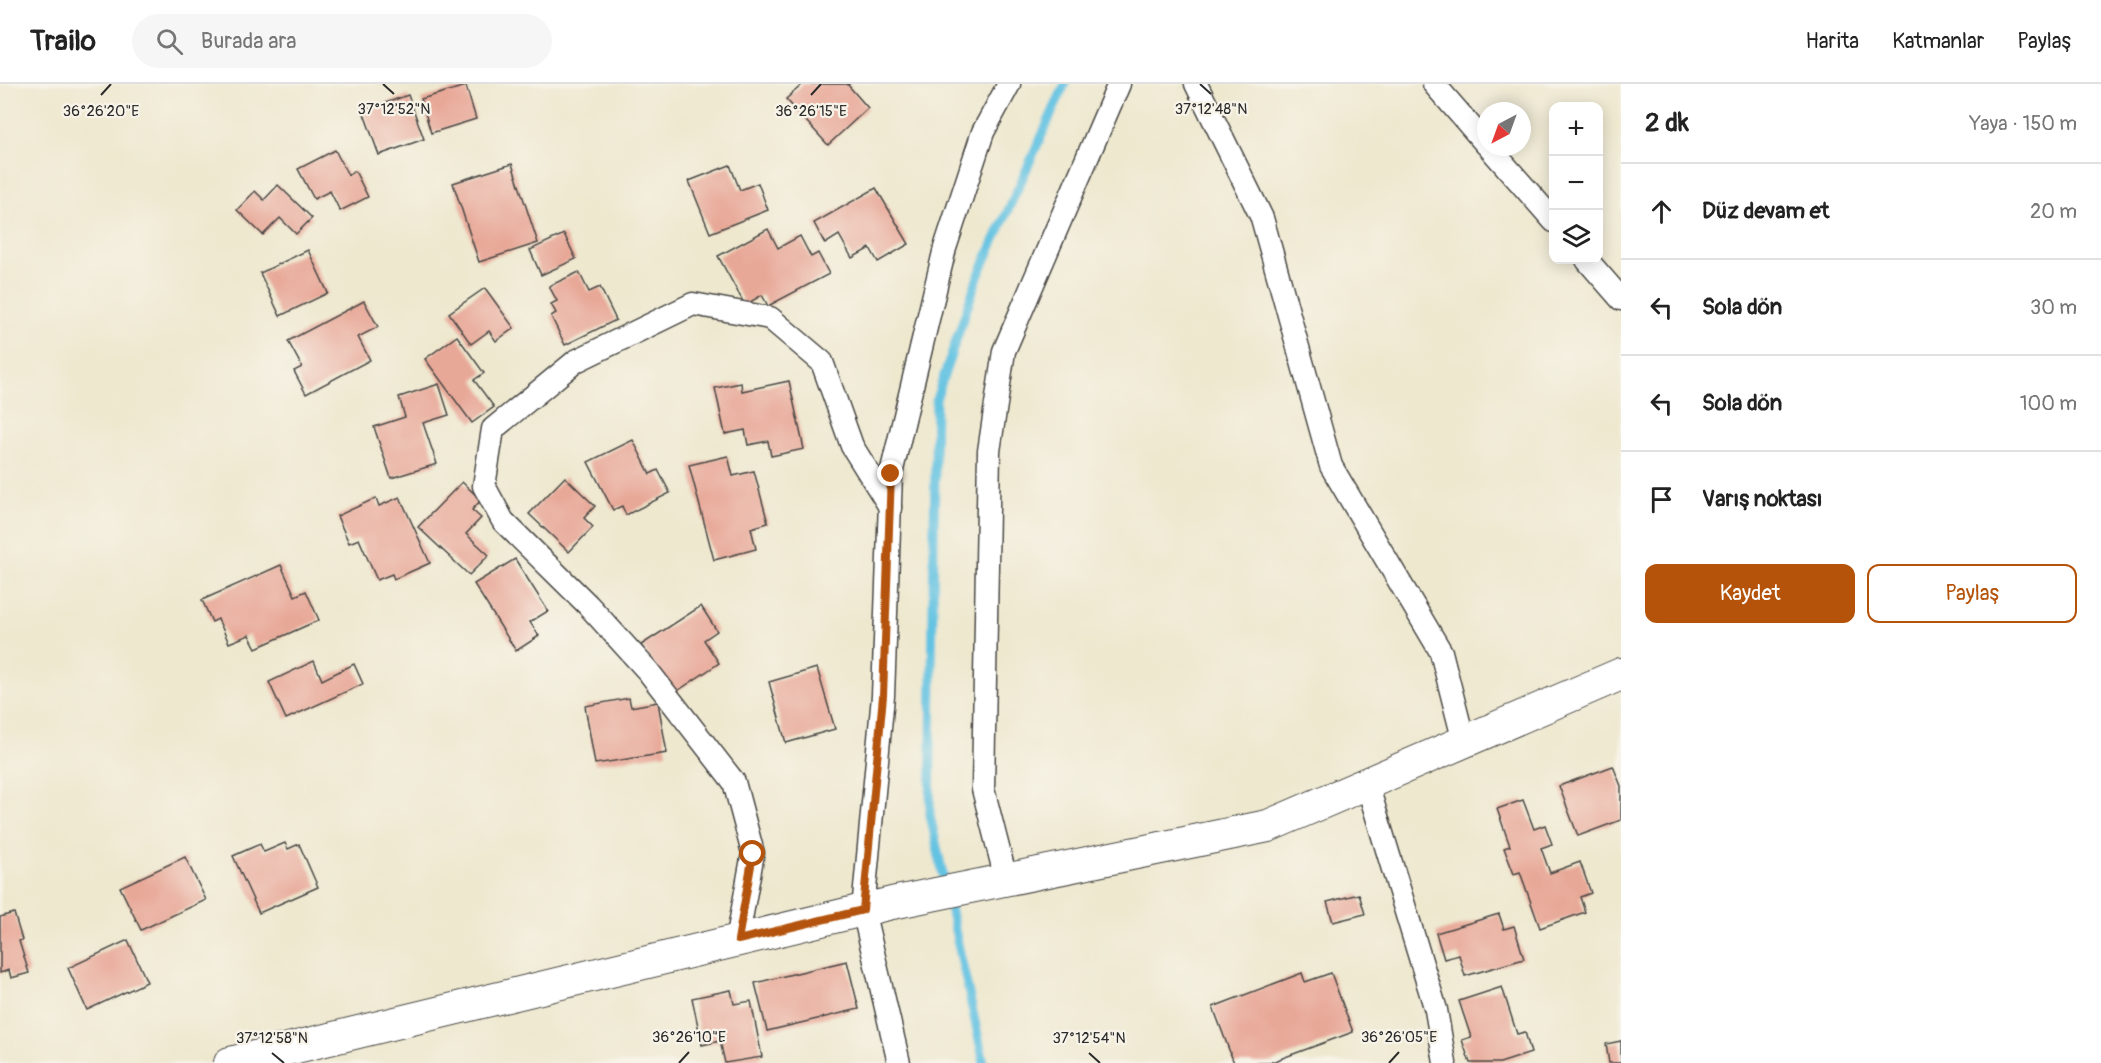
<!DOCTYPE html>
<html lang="tr">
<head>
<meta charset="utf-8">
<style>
	body { margin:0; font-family:Pangolin,sans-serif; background:#f6f6f6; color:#222 }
	.controls { position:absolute; right:18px; top:18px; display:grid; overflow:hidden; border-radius:12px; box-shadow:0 3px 15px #0003 }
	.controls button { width:54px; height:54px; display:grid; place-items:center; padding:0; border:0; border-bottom:2px solid #e0e0e0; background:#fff; color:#222; font:30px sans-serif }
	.compass { position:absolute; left:1477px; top:18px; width:54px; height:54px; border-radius:50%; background:#fff; box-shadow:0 3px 15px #0003; rotate:221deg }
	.stop { position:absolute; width:18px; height:18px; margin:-14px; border:4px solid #b45309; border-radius:50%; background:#fff }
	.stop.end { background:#b45309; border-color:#fff; box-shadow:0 2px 6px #0008 }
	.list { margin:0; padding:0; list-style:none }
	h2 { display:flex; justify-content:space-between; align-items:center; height:78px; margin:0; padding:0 24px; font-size:26px }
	h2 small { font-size:20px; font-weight:400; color:#767676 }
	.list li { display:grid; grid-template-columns:39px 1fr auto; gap:18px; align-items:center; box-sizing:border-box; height:96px; padding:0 24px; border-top:2px solid #e0e0e0 }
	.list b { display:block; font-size:22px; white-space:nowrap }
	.list em { font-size:20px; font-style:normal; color:#767676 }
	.actions { display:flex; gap:12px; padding:18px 24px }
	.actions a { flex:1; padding:14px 0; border:2px solid #b45309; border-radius:12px; text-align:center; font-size:21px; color:#b45309 }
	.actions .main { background:#b45309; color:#fff }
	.icon { flex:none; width:33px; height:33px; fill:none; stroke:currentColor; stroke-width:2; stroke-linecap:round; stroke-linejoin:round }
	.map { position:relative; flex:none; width:1621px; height:979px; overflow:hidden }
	header { display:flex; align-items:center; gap:36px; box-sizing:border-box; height:84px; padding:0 30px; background:#fff; border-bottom:2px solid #e0e0e0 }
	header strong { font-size:28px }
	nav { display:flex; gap:33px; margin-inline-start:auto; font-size:21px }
	.search { width:420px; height:54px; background:#f6f6f6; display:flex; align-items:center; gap:15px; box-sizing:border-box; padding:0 21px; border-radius:33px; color:#767676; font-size:22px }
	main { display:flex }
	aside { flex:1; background:#fff }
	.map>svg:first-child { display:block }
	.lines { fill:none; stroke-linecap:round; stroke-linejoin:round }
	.stream { stroke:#63c3e2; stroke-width:9 }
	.building { fill:#e8a898 }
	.street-casing { stroke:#484744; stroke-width:25 }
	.secondary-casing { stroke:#484744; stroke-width:34 }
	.street { stroke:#fff; stroke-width:22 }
	.secondary { stroke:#fff; stroke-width:32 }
	.route { stroke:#b45309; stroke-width:8 }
	.ticks { fill:none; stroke:#2b2b2b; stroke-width:2 }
	.ticks-label { font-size:15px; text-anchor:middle; fill:#2b2b2b; stroke:#f7f3e8; stroke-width:4.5; stroke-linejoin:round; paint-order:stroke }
</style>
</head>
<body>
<header>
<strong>Trailo</strong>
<div class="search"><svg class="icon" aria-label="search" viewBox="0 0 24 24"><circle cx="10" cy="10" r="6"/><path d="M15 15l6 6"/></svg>Burada ara</div>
<nav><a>Harita</a><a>Katmanlar</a><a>Paylaş</a></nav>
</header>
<main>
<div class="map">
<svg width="1621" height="979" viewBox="0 0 1621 979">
	<rect width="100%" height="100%" fill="#f7f3e8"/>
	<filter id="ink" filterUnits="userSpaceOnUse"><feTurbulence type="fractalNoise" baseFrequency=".0167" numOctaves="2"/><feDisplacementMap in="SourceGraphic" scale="12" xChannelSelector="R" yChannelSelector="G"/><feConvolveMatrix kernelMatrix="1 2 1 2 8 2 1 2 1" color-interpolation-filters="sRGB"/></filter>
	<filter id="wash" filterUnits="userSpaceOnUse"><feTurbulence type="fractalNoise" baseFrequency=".008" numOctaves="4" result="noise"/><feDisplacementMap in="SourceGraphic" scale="24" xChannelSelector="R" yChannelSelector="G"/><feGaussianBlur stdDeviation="1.35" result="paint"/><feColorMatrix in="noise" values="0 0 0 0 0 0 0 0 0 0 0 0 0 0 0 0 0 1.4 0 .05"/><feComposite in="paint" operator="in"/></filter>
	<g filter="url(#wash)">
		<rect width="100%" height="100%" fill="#eee8cf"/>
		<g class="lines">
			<polyline class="stream" points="984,979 930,731 936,315 977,195 1065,0"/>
		</g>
		<g id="blocks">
			<g class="building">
				<polygon points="803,0 849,0 848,1 868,24 828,61 786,15"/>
				<polygon points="466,2 476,35 431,49 421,15"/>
				<polygon points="408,11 424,55 379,71 363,27"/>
				<polygon points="335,66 348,91 355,87 368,113 340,127 330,107 314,115 298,85"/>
				<polygon points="512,80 538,159 479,178 453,99"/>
				<polygon points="730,81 740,106 758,99 768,126 710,149 689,97"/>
				<polygon points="278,101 312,134 296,150 280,134 263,151 237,126 255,107 264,116"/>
				<polygon points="876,104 909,160 878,178 870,164 852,174 839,151 825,160 814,139"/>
				<polygon points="768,145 778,164 800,152 811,173 818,169 829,190 768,222 762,211 745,221 718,172"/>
				<polygon points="564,150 576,175 541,191 530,166"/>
				<polygon points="308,166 328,209 280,232 260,189"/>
				<polygon points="579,188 589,208 600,203 616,236 565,261 551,232 556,229 551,220 557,217 549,202"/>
				<polygon points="485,204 514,244 496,257 489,247 471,260 449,229"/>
				<polygon points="364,217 378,243 358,253 370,276 306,310 294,287 302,283 288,257"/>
				<polygon points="457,252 484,289 474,296 494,323 472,339 425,275"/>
				<polygon points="789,297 804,365 771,372 768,357 748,361 745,346 725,350 715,304 741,299 742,307"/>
				<polygon points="439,300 449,331 423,339 437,380 391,394 374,343 405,333 399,313"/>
				<polygon points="633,356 650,390 658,386 670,409 626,431 622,422 613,426 588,378"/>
				<polygon points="728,372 733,392 754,387 768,439 751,444 756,465 714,476 689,381"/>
				<polygon points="565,393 595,422 584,434 593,443 569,468 529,430"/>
				<polygon points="462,398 481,416 472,426 481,434 466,450 489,471 469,491 418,443"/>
				<polygon points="400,413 430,479 394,495 392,490 377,496 359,455 349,459 337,432 376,414 379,422"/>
				<polygon points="515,475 548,527 530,538 539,552 516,567 474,500"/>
				<polygon points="281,481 295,512 306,507 319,536 256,564 249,551 229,559 218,535 212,538 202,516"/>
				<polygon points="701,522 717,547 704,556 719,579 673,610 641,561"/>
				<polygon points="314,577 322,596 354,580 363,600 286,635 269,598"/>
				<polygon points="817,584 835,645 786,659 769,598"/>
				<polygon points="629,614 631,623 658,618 667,669 595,680 585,622"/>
				<polygon points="1613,682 1621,702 1621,736 1578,752 1559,702"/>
				<polygon points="1523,716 1534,745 1545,741 1552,760 1541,764 1550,789 1580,778 1591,809 1580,813 1585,828 1540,844 1520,788 1514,790 1504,764 1510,762 1497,725"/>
				<polygon points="285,759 288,765 299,760 318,803 259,829 233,772 260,760 264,768"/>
				<polygon points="185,773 206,816 141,846 120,803"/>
				<polygon points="1359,810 1365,830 1333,838 1327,818"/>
				<polygon points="14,829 22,856 19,857 29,889 11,894 9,886 0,889 0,833"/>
				<polygon points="1499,830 1504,845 1514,842 1524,875 1465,892 1459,871 1444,875 1436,849"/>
				<polygon points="128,856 147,898 87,926 68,884"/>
				<polygon points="847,877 859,925 767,947 755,899"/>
				<polygon points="1302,889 1305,898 1331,889 1353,948 1269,979 1234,979 1213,923"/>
				<polygon points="1502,903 1517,950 1525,948 1531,969 1500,979 1470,979 1462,956 1471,953 1459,917"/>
				<polygon points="731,906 734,920 751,917 762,973 725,979 720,957 702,961 692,914"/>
				<polygon points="1621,957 1621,979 1609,979 1606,960"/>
			</g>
		</g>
	</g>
	<g filter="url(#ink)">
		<use href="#blocks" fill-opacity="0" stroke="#484744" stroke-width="1.5"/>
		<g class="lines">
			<defs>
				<g id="street">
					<polyline points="1196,0 1262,134 1331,382 1441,568 1464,658"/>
					<polyline points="1434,0 1486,60"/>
					<polyline points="1489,63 1554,137"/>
					<polyline points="1587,176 1621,215"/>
					<polyline points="1367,700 1436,926 1445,979"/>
					<polyline points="1006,795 983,705 989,367 1004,267 1119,0"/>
					<polyline points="737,857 753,769 734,698 648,587 588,521 503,437 484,402 493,345 576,277 693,220 770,234 822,278 852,362 890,423"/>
					<polyline points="899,979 863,826 883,612 891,390 945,164 983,48 1009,0"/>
				</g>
				<polyline id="secondary" points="230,979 892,819 1268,742 1621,590"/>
			</defs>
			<use href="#street" class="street-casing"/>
			<use href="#secondary" class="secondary-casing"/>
			<use href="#street" class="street"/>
			<use href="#secondary" class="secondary"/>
		</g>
	</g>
	<g class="lines" filter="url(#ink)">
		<polyline class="route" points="753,770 738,856 863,826 883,612 891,390"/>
	</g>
	<path class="ticks" d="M383 0 394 10M1200 0 1211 10M101 11 111 0M811 11 821 0M272 969 284 979M1089 969 1100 979M679 979 689 968M1389 979 1399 968"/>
	<g class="ticks-label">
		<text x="394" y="30">37°12'52"N</text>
		<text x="1211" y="30">37°12'48"N</text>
		<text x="101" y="32">36°26'20"E</text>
		<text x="811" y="32">36°26'15"E</text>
		<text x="689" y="958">36°26'10"E</text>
		<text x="1399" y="958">36°26'05"E</text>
		<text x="272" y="959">37°12'58"N</text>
		<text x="1089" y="959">37°12'54"N</text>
	</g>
</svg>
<div class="controls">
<button>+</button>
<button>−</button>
<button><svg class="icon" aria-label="layers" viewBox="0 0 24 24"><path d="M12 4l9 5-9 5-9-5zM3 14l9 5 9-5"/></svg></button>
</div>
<svg class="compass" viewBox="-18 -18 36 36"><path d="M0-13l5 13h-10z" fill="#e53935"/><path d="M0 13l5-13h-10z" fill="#767676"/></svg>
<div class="stop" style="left:753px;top:770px"></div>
<div class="stop end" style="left:891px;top:390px"></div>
</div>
<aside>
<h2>2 dk<small>Yaya · 150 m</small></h2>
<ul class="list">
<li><svg class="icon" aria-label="ahead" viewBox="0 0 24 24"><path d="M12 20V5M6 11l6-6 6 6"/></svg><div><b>Düz devam et</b></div><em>20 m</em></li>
<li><svg class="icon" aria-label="left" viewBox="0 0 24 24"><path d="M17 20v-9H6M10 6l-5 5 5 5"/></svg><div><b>Sola dön</b></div><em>30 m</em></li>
<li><svg class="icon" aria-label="left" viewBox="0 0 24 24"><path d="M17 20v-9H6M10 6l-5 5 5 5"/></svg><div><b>Sola dön</b></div><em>100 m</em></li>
<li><svg class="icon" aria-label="arrive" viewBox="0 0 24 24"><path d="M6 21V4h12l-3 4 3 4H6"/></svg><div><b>Varış noktası</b></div></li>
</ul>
<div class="actions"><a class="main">Kaydet</a><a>Paylaş</a></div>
</aside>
</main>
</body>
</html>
